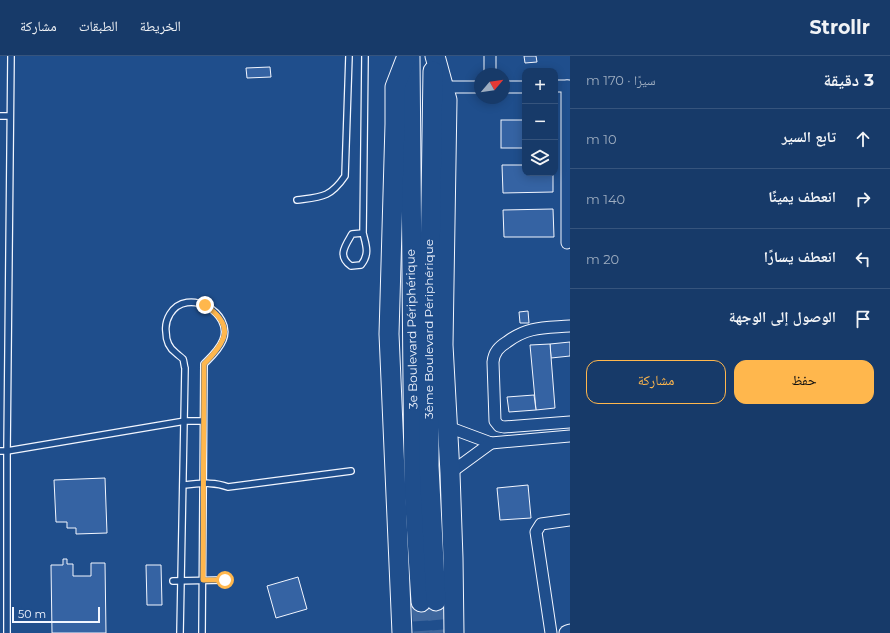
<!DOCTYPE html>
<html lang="ar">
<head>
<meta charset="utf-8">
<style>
	body { margin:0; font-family:Montserrat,"Noto Naskh Arabic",sans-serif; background:#244571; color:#f1f3f6; direction:rtl }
	.controls { position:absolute; right:12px; top:12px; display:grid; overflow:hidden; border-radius:8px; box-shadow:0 2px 10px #0003 }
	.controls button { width:36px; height:36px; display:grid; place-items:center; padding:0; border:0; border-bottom:1px solid #36547d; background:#173a69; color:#f1f3f6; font:20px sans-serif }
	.compass { position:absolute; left:474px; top:12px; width:36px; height:36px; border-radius:50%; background:#173a69; box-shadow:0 2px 10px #0003; rotate:61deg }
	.scale { position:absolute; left:12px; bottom:10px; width:88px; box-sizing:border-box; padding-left:4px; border:2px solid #f2f6ff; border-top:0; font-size:11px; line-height:14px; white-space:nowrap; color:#f2f6ff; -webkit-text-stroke:3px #1f4e8c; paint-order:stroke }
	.stop { position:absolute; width:12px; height:12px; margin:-9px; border:3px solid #ffb74d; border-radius:50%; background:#fff }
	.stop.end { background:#ffb74d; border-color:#fff; box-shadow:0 1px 4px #0008 }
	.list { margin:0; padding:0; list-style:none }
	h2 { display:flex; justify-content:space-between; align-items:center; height:52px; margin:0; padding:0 16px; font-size:17px }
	h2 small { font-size:13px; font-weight:400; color:#9eadc0 }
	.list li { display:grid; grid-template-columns:26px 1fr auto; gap:12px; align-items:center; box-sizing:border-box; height:60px; padding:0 16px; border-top:1px solid #36547d }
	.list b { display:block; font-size:15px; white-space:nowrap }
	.list em { font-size:13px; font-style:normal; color:#9eadc0 }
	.actions { display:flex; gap:8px; padding:12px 16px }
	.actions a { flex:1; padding:9px 0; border:1px solid #ffb74d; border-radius:12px; text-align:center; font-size:14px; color:#ffb74d }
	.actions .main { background:#ffb74d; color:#111 }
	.icon { flex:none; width:22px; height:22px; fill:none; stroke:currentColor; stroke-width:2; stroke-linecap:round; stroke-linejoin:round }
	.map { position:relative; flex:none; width:570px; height:577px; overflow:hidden; direction:ltr }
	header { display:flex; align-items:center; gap:24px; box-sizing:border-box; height:56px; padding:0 20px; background:#173a69; border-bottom:1px solid #36547d }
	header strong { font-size:19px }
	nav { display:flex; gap:22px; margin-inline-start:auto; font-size:14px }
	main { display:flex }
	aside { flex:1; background:#173a69 }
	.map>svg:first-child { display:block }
	.building { fill:#3563a3; stroke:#f2f6ff }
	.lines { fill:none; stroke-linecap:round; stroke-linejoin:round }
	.highway-tunnel { stroke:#3f679d; stroke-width:19; stroke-dasharray:19 10; stroke-linecap:butt }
	.lane-casing { stroke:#f2f6ff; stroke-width:8 }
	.street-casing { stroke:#f2f6ff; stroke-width:13 }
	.secondary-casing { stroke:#f2f6ff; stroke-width:17 }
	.highway-casing { stroke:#f2f6ff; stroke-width:21 }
	.lane { stroke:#1f4e8c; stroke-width:5.5 }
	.street { stroke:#1f4e8c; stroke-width:11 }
	.secondary { stroke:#1f4e8c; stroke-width:15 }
	.highway { stroke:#1f4e8c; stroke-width:19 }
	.route { stroke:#ffb74d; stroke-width:5 }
	.labels { text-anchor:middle; stroke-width:3; stroke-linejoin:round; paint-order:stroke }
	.street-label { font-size:12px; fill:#f2f6ff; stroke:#1f4e8c }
</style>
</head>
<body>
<header>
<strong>Strollr</strong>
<nav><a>الخريطة</a><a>الطبقات</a><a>مشاركة</a></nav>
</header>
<main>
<aside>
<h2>3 دقيقة<small>سيرًا · 170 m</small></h2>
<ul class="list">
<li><svg class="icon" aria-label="ahead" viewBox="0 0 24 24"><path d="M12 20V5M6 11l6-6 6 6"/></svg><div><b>تابع السير</b></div><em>10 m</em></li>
<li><svg class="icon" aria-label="right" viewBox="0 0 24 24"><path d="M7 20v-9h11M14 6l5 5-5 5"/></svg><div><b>انعطف يمينًا</b></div><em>140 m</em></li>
<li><svg class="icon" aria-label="left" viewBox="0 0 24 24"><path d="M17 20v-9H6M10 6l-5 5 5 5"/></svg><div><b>انعطف يسارًا</b></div><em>20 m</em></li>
<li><svg class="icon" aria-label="arrive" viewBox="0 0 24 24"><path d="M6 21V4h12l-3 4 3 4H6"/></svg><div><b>الوصول إلى الوجهة</b></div></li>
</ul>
<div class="actions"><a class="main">حفظ</a><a>مشاركة</a></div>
</aside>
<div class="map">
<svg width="570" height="577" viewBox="0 0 570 577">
	<rect width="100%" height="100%" fill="#1f4e8c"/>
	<g class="building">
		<polygon points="524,0 536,0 537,6 525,7"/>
		<polygon points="270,11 271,21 247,22 246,12"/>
		<rect x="501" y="64" width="24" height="28"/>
		<polygon points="502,109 525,109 525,117 553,117 553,136 503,137"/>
		<polygon points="553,153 554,181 504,181 503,154"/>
		<polygon points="528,255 529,267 520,267 519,256"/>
		<polygon points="570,286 570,300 551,302 550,288"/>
		<polygon points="550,288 555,352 536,354 530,289"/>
		<polygon points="534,339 536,354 509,356 507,341"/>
		<polygon points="105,422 107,477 76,478 76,472 67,472 67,466 56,466 54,424"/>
		<polygon points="528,429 531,462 500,464 497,432"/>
		<polygon points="63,503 67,503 67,508 73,508 73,520 91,520 91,507 105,507 106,577 52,577 51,509 63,509"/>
		<polygon points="146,509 161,509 162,549 147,549"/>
		<polygon points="298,521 307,553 276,562 267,530"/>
	</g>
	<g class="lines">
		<g class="highway-tunnel">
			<polyline points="436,545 439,577"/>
			<polyline points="421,546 423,577"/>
		</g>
		<defs>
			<g id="lane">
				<polyline points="0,60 10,60"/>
				<path d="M297 144C321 141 330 142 345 120L349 0"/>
				<path d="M363 177 352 178C345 190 337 200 351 210L361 209C370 198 366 189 363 177L365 0"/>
				<polyline points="0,395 7,395 185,365 203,365"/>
				<path d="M183 429C198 428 213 425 228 431L351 415"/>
				<polyline points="173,525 225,524"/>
				<polyline points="7,577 7,395 11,0"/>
				<path d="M180 577 185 312C184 310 184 305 183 303 181 301 178 299 176 297 169 292 166 284 166 276 165 269 167 263 170 258 187 230 234 257 223 284 219 294 211 301 204 308L202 577"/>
			</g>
			<g id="street">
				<polyline points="490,18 490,0"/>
				<polyline points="555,30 570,30"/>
				<polyline points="567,30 567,187"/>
				<polyline points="443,31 480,31"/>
				<polyline points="504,31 525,31"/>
				<path d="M570 270C545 272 528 270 507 286 499 291 494 296 493 306L495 365 499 370 504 371 570 366"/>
				<polyline points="448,371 491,387 570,380"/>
				<polyline points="450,417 491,387"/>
				<polyline points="551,577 536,476 541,468 570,464"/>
			</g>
			<polyline id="secondary" points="567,577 570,576"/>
			<g id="highway">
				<polyline points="435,0 447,44 443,289 450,417 453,502 454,577"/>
				<polyline points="410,1 414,434 421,546"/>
				<polyline points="433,15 429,274 429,410 436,545"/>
				<polyline points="402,577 389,278 395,68 395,31 407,0"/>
			</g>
		</defs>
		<use href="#lane" class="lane-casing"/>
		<use href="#street" class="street-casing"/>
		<use href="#secondary" class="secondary-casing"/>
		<use href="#highway" class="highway-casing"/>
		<use href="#lane" class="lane"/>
		<use href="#street" class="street"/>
		<use href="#secondary" class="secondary"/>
		<use href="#highway" class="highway"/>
	</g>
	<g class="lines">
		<path class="route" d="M205 249C236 270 226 286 204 308L203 524H225"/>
	</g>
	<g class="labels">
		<g class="street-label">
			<text transform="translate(412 273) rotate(-91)" y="4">3e Boulevard Périphérique</text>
			<text transform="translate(429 273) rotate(-90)" y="4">3ème Boulevard Périphérique</text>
		</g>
	</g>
</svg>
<div class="controls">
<button>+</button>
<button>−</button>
<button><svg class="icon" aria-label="layers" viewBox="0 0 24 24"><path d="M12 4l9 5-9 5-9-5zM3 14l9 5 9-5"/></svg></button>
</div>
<svg class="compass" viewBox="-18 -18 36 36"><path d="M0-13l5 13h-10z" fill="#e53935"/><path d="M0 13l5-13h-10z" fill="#9eadc0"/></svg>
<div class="scale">50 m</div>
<div class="stop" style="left:225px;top:524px"></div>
<div class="stop end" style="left:205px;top:249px"></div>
</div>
</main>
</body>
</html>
